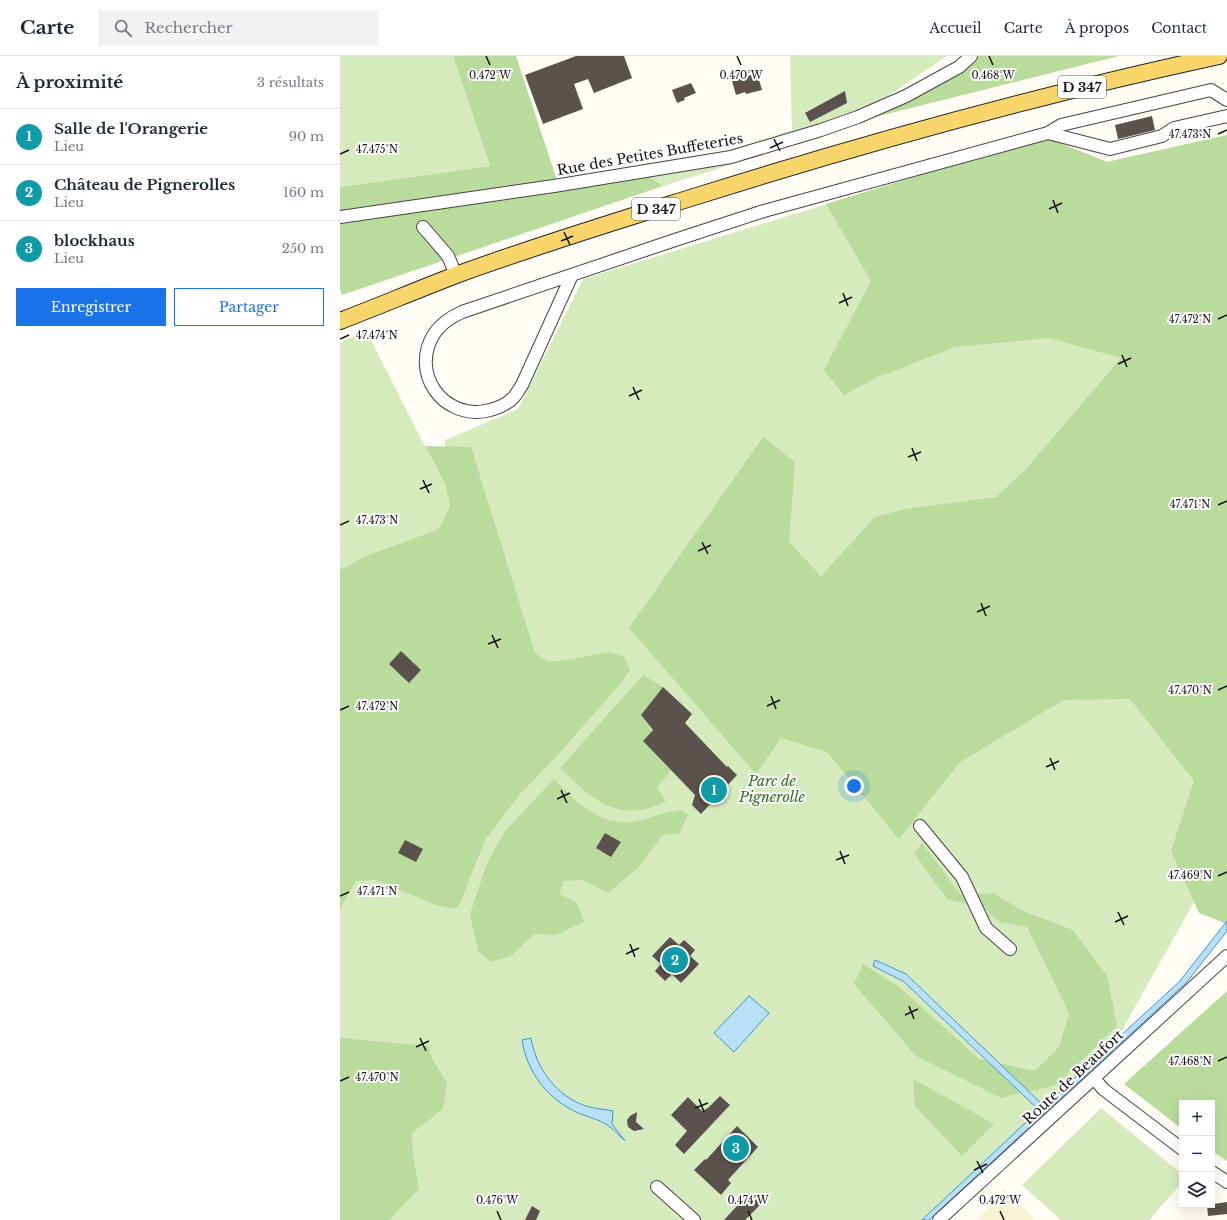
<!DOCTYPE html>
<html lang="fr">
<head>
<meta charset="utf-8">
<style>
	body { margin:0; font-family:"Libre Baskerville",serif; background:#f2f2f3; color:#1f2937 }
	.controls { position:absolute; right:12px; bottom:12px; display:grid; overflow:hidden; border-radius:0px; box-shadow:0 4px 16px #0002 }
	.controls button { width:36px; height:36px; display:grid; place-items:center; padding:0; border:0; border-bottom:1px solid #e0e1e3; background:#fff; color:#1f2937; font:20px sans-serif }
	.you { position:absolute; left:514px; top:730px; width:14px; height:14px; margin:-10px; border:3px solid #fff; border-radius:50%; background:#1a73e8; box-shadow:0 0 0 6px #1a73e833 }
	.badge { display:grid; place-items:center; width:26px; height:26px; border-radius:50%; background:#1a73e8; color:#fff; font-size:13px; font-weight:700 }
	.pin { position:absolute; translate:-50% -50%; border:2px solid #fff; box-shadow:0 1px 4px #0006 }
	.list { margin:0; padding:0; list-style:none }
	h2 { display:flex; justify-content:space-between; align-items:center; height:52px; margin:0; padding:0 16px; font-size:17px }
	h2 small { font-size:13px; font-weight:400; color:#747a83 }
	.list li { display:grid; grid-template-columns:26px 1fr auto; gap:12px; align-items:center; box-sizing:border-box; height:56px; padding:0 16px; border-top:1px solid #e0e1e3 }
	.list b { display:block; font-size:15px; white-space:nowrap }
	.list p { margin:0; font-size:13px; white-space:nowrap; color:#747a83 }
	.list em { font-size:13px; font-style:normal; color:#747a83 }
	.actions { display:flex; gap:8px; padding:12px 16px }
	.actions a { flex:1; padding:9px 0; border:1px solid #1a73e8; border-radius:0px; text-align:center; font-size:14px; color:#1a73e8 }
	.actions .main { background:#1a73e8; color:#fff }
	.icon { flex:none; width:22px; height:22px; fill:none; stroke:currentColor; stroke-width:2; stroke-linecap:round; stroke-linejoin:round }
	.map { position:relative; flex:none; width:887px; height:1164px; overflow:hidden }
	header { display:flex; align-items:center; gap:24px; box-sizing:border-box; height:56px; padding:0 20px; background:#fff; border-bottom:1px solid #e0e1e3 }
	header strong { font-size:19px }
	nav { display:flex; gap:22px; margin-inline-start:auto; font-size:14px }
	.search { width:280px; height:36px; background:#f2f2f3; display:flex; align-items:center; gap:10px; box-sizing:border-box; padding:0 14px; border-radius:0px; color:#747a83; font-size:15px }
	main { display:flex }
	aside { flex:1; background:#fff }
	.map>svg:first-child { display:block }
	.farmland { fill:#f6f3d4 }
	.green { fill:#d5ebbd }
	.forest { fill:#b9dc9c; fill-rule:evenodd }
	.water { fill:#b9e0f7; stroke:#3f96cf }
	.building { fill:#5a524d }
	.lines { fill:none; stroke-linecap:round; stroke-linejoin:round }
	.minor-casing { stroke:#444; stroke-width:14 }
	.major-casing { stroke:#222; stroke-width:18 }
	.minor { stroke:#fff; stroke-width:12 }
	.major { stroke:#f9d66b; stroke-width:16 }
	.ticks { fill:none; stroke:#111; stroke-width:1.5 }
	.labels { text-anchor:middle; stroke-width:4; stroke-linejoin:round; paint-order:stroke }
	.shield { fill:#fff; stroke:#585858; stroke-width:1 }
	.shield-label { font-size:13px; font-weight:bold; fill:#111 }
	.street-label { font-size:14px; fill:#111; stroke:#fff }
	.park-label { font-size:14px; font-style:italic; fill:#2f6b1f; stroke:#fff }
	.ticks-label { font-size:10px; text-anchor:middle; fill:#111; stroke:#fff; stroke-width:4; stroke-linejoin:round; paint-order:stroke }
</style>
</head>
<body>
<header>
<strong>Carte</strong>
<div class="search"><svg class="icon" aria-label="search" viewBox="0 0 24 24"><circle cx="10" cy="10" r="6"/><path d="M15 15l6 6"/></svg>Rechercher</div>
<nav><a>Accueil</a><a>Carte</a><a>À propos</a><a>Contact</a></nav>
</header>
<main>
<aside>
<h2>À proximité<small>3 résultats</small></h2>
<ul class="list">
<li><span class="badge" style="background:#0f9aa8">1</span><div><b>Salle de l'Orangerie</b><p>Lieu</p></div><em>90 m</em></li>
<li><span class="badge" style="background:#0f9aa8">2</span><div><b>Château de Pignerolles</b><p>Lieu</p></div><em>160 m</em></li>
<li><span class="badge" style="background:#0f9aa8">3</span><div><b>blockhaus</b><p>Lieu</p></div><em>250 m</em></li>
</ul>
<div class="actions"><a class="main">Enregistrer</a><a>Partager</a></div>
</aside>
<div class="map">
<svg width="887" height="1164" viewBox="0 0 887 1164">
	<rect width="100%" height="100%" fill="#fffdf5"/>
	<polygon class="farmland" points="664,1133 696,1164 637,1164"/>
	<g class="green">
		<polygon points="0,0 113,0 150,110 0,131"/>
		<polygon points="450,0 607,0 496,75 323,130 308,120 452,74"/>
		<polygon points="887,79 887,787 767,1001 588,1164 0,1164 0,287 26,274 105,430 105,384 178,353 243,223 705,81 767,106"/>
		<polygon points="761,1052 842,1118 842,1127 809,1164 721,1164 682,1129"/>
	</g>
	<g class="forest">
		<polygon points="113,0 176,0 217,124 216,136 308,120 323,130 2,239 0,234 0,131 150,110"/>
		<polygon points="637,0 779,0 539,60 525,62"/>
		<polygon points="887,79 887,868 859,857 831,795 854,725 790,643 724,644 620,706 559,783 487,696 441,682 416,718 289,572 423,381 455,406 449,486 481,520 535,461 565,453 656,441 686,413 781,302 709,282 615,291 538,321 504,339 484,314 531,225 486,148 705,81 767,106"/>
		<polygon points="85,390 131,391 195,597 208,606 226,604 270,596 284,601 290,614 281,627 216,701 181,737 145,784 120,847 115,853 96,849 35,824 16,825 0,853 0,514 24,501 99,473 110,450 106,431"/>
		<path d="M303 619 323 631 301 659 312 675 303 685 331 715 317 731 326 745C278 770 253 743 220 712Z"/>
		<path d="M214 723 238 747 258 760 269 764 289 767 309 762 325 757 341 754 348 759 339 778 322 779 301 809 283 824 269 837 242 824 224 825 219 838 237 847 244 866 216 879 194 878 171 900 151 906 138 896 130 858 147 807 165 775ZM265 777 280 786 271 801 256 792Z"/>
		<polygon points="582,787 621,839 653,837 683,855 733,874 767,920 777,970 716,1029 661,1042 576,1000 514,928 523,908 559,931 639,1003 695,1015 719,991 729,957 687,871 659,866 645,853 607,843 574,797"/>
		<polygon points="887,935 887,1105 872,1095 872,1047 842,1047 842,1073 784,1028"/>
		<polygon points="0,982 89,990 91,1001 107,1027 103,1053 72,1077 73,1101 79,1133 49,1164 0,1164"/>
		<polygon points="573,1023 654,1068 622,1100 575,1050"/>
	</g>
	<g class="water">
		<polygon points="887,865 887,875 846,927 589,1164 582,1164 699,1054 563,925 533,910 535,904 566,918 704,1050 839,926"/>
		<polygon points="409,940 429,957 394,996 374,977"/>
		<path d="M191 982C196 1012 216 1040 246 1050 255 1053 264 1053 273 1055L272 1068 285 1085C279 1080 274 1073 267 1069 258 1063 248 1061 238 1057 208 1043 187 1017 182 984Z"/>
	</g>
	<g class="building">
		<polygon points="236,0 284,0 292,22 254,37 248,23 234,28 243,53 203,68 185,19"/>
		<polygon points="417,17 422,34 406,38 405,36 396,39 392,25"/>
		<polygon points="351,27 356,37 344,42 345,44 337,47 332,34"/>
		<polygon points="505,35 507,47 470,66 465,57"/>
		<polygon points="812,60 815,74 778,83 775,69"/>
		<polygon points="861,74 862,80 845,84 843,78"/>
		<polygon points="61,595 81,614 69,627 49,608"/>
		<polygon points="323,631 352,658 345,667 387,711 388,710 397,719 361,758 352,749 355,739 303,685 313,674 301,659"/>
		<polygon points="265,777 281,786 271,801 256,792"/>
		<polygon points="65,784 83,793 76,806 58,797"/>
		<polygon points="330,881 339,889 344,884 355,894 350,900 359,908 341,927 332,918 325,925 315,915 321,908 312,900"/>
		<polygon points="380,1040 390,1049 344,1098 335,1089 347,1075 331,1059 348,1041 362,1055 368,1052"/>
		<polygon points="297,1056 296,1066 304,1073 294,1075 288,1071 287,1064 290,1060"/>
		<polygon points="397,1070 418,1091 388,1124 391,1127 381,1139 354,1114 365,1103 366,1104"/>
		<polygon points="409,1137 421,1148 405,1164 384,1164"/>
		<polygon points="887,1146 887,1158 868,1160 867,1149"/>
		<polygon points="192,1150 200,1155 196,1164 185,1164"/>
	</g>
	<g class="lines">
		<defs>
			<g id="minor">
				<polyline points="708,77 721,69 871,34 887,44"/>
				<polyline points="0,161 214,130 391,101 481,74 518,61 566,40 619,11 631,0"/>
				<polyline points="83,171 108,200 116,219"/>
				<path d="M232 219 182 329C179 333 177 338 173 342 166 349 156 353 146 355 102 363 70 316 94 278 101 267 111 261 122 256L332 185 424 155 708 77 770 93 822 80 834 72 887 60"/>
				<polyline points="580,770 622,821 646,872 670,893"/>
				<polyline points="754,1022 763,1033 842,1093"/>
				<polyline points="872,1116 887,1126"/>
				<polyline points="317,1131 354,1164"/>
				<polyline points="599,1164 887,900"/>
			</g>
			<path id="major" d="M0 265C39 250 77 234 116 219 195 190 277 165 357 140 529 86 703 38 879 0"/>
		</defs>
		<use href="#minor" class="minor-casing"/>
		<use href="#major" class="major-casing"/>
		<use href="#minor" class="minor"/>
		<use href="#major" class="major"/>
	</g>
	<path class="ticks" d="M146 0 150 9M397 0 401 9M649 0 653 9M878 78 887 74M434 83 440 95M430 92 443 86M0 98 9 94M713 144 718 157M709 153 722 147M224 176 230 189M221 185 233 180M503 237 508 250M499 247 512 241M878 263 887 259M0 283 9 279M782 299 787 311M778 308 791 302M293 331 299 344M289 340 302 334M572 392 577 405M568 401 581 396M83 424 89 437M80 433 92 428M878 449 887 445M0 469 9 465M362 486 368 498M358 495 371 489M641 547 646 560M637 556 650 550M152 579 158 592M148 588 161 583M878 634 887 630M431 640 436 653M427 650 440 644M0 654 9 650M710 702 715 714M706 711 719 705M221 734 227 747M217 743 230 737M500 795 505 808M496 804 509 799M878 820 887 816M0 840 9 836M778 856 784 869M775 866 788 860M290 888 295 901M286 898 299 892M569 950 574 963M565 959 578 953M80 982 86 995M76 991 89 985M878 1005 887 1001M0 1025 9 1021M359 1043 364 1056M355 1052 368 1047M637 1105 643 1117M634 1114 647 1108M157 1155 161 1164M408 1155 412 1164M660 1155 664 1164"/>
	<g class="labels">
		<g class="shield">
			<rect x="718" y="20" width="48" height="22" rx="3"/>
			<rect x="292" y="142" width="48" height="22" rx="3"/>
		</g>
		<g class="shield-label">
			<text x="742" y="36">D 347</text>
			<text x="316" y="158">D 347</text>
		</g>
		<g class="street-label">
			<text transform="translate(310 98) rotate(-10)" y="5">Rue des Petites Buffeteries</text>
			<text transform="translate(733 1021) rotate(-43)" y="5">Route de Beaufort</text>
		</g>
		<g class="park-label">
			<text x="432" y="730">Parc de<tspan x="432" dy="16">Pignerolle</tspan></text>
		</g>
	</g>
	<g class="ticks-label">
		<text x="401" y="23">0.470°W</text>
		<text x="150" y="23">0.472°W</text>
		<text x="653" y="23">0.468°W</text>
		<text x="850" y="82">47.473°N</text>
		<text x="37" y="97">47.475°N</text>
		<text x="850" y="267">47.472°N</text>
		<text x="37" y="283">47.474°N</text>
		<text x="850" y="452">47.471°N</text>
		<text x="37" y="468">47.473°N</text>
		<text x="850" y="638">47.470°N</text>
		<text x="37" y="654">47.472°N</text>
		<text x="850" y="823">47.469°N</text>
		<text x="37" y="839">47.471°N</text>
		<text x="850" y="1009">47.468°N</text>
		<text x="37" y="1025">47.470°N</text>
		<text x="157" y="1148">0.476°W</text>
		<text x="408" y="1148">0.474°W</text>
		<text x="660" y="1148">0.472°W</text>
	</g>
</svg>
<div class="controls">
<button>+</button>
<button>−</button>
<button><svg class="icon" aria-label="layers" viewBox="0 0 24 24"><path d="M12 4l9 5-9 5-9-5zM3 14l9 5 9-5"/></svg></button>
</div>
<div class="you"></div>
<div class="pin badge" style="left:374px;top:734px;background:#0f9aa8">1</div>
<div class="pin badge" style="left:335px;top:904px;background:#0f9aa8">2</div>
<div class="pin badge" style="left:396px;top:1092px;background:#0f9aa8">3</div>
</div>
</main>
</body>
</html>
